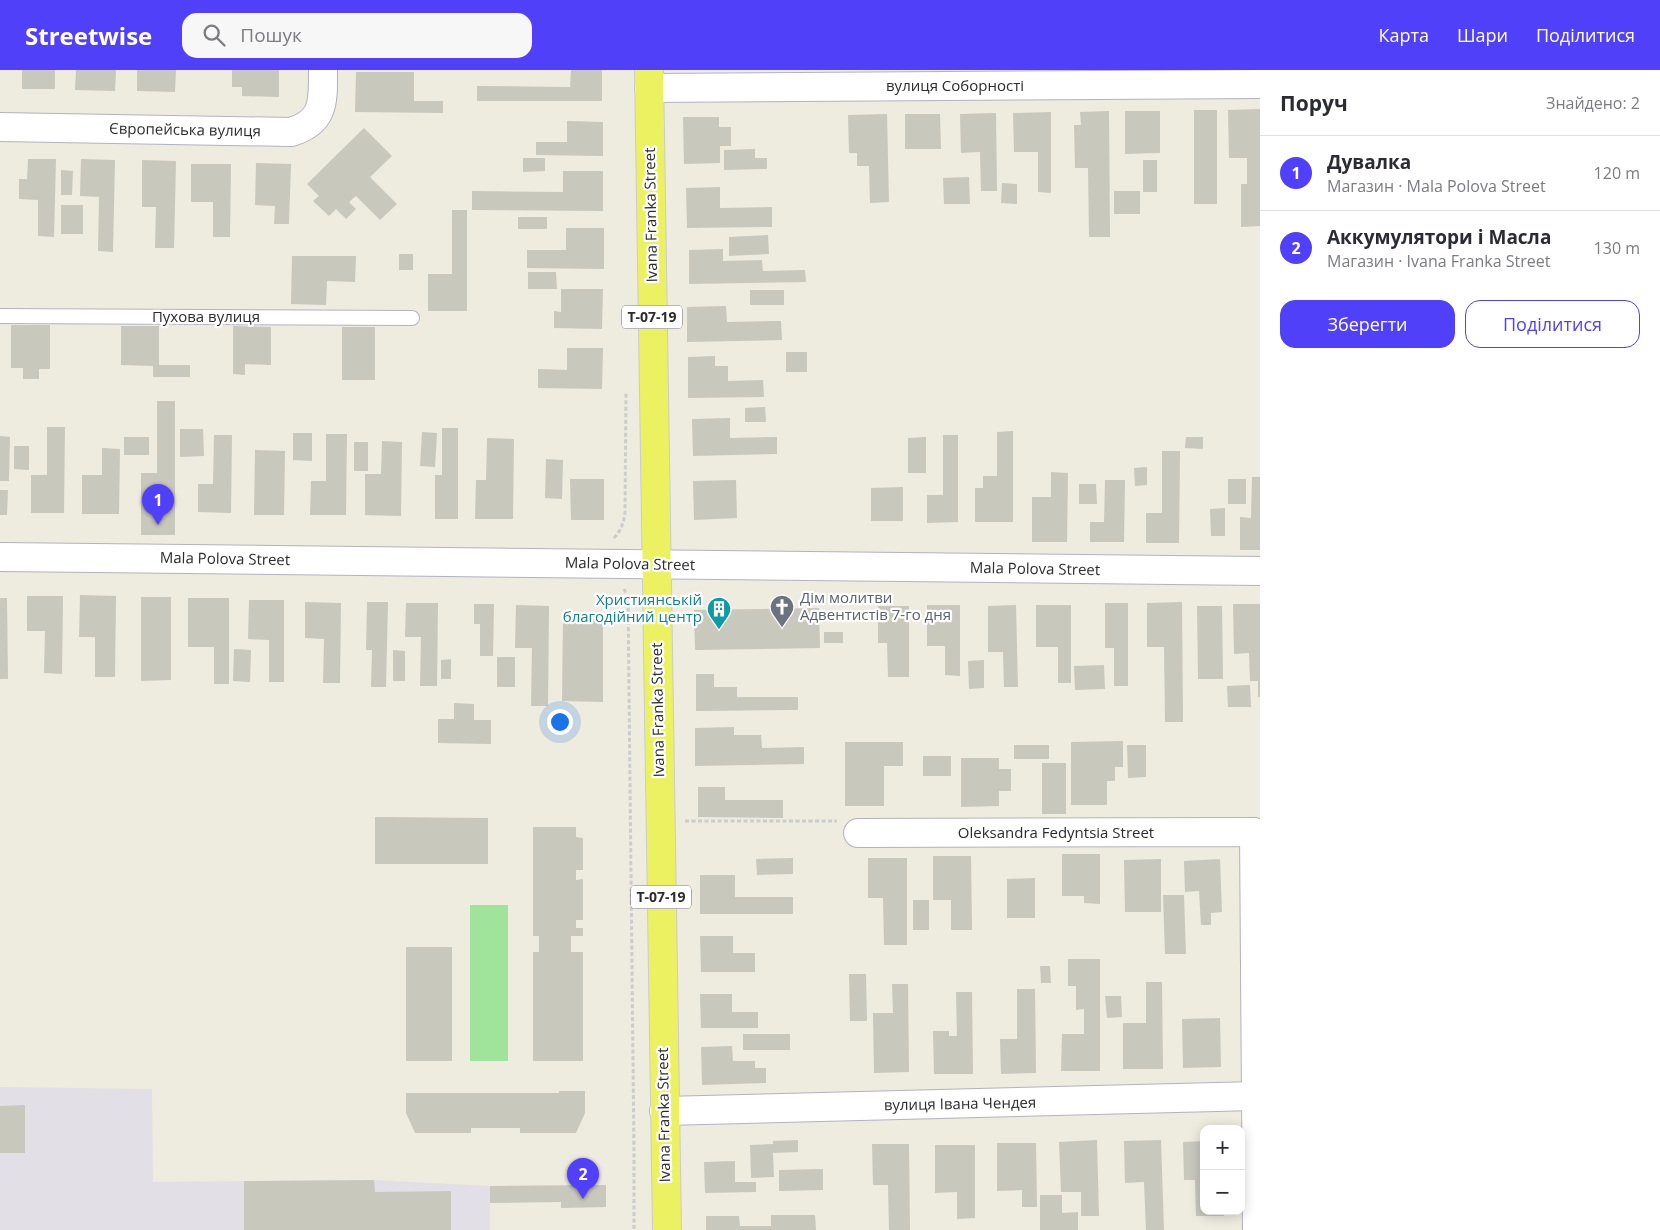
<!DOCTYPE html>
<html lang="uk">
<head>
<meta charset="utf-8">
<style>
	body { margin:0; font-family:"Open Sans",sans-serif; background:#f7f7f7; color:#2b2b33 }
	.controls { position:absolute; right:15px; bottom:15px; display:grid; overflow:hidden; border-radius:10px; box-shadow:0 2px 12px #0003 }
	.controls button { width:45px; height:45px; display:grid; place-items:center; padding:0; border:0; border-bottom:1px solid #e1e1e2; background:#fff; color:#2b2b33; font:25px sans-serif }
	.you { position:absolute; left:559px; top:651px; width:18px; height:18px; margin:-12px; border:4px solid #fff; border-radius:50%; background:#1a73e8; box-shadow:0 0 0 8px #1a73e833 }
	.badge { display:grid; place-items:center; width:32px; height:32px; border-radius:50%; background:#5040fa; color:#fff; font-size:16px; font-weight:700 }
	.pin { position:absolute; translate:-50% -41px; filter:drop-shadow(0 1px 2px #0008) }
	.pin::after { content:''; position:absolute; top:26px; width:18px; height:15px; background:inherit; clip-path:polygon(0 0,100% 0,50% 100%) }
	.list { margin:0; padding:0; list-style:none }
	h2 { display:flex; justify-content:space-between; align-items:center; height:65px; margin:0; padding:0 20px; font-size:21px }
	h2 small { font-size:16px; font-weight:400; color:#7c7c81 }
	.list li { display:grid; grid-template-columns:32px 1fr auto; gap:15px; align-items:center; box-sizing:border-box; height:75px; padding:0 20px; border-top:1px solid #e1e1e2 }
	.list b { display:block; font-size:19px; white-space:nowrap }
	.list p { margin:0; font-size:16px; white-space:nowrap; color:#7c7c81 }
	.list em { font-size:16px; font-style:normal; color:#7c7c81 }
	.actions { display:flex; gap:10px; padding:15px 20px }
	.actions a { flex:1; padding:11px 0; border:1px solid #5040fa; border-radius:15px; text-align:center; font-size:18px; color:#5040fa }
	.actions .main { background:#5040fa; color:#fff }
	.icon { flex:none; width:28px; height:28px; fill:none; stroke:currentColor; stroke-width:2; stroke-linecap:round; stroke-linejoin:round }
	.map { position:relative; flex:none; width:1260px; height:1160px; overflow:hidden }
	header { display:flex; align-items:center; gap:30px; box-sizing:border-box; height:70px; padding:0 25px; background:#5040fa; color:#fff }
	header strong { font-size:24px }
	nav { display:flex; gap:28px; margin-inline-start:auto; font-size:18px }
	.search { width:350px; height:45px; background:#f7f7f7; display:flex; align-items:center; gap:12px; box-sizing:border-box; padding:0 18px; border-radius:15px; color:#7c7c81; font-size:19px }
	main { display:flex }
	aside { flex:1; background:#fff }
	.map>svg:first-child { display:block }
	.industrial { fill:#e3dfe7 }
	.green { fill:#a0e49c }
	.building { fill:#c9c8bd }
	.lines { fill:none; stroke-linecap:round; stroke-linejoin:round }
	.service-casing { stroke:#b3b2c0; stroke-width:16 }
	.minor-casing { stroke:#b3b2c0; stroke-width:30 }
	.tertiary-casing { stroke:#b3b2c0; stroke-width:30 }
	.primary-casing { stroke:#ccc; stroke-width:30 }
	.path { stroke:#ccc; stroke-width:3; stroke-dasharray:4 2.5; stroke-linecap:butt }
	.service { stroke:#fff; stroke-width:14 }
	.minor { stroke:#fff; stroke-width:28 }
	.tertiary { stroke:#fff; stroke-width:28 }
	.primary { stroke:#ebf161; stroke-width:28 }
	.labels { text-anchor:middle; stroke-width:4.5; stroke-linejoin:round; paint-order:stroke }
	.shield { fill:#fff; stroke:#6b6b6b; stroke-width:1 }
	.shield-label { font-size:14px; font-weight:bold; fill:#2c2c2c }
	.street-label { font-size:15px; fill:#2c2c2c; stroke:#fff }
	.worship-label { font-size:15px; fill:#5b616d; stroke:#fff; text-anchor:start }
	.culture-label { font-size:15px; fill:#0d838f; stroke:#fff; text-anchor:end }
</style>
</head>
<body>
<header>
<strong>Streetwise</strong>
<div class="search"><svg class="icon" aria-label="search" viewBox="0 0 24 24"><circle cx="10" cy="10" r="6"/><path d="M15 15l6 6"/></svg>Пошук</div>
<nav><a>Карта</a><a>Шари</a><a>Поділитися</a></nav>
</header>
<main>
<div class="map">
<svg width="1260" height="1160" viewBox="0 0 1260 1160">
	<rect width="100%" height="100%" fill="#eeebdf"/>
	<polygon class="industrial" points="0,1017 152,1019 153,1112 374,1110 490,1116 490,1160 0,1160"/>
	<rect class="green" x="470" y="835" width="38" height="156"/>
	<g class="building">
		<rect x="22" y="0" width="33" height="19"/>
		<polygon points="76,0 116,0 115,21 75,20"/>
		<polygon points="137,0 176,0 175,22 137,21"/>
		<polygon points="232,0 279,0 279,27 242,26 242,17 232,17"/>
		<polygon points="571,0 602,0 602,31 477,31 477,16 570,17"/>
		<polygon points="356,2 414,2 414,31 443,31 443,43 355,42"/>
		<polygon points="1260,39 1260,156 1241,157 1241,114 1247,114 1247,88 1229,88 1228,40"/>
		<rect x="1194" y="40" width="23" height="94"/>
		<polygon points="1109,41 1110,167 1089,167 1088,98 1075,98 1074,55 1081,55 1080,42"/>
		<polygon points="1125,41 1160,41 1160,83 1125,84"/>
		<polygon points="1051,42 1051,123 1038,122 1038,82 1014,82 1013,43"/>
		<polygon points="996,43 997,121 981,121 980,82 961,83 960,44"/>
		<polygon points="887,44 889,132 870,133 869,96 857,96 857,83 849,83 848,45"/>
		<polygon points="905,44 940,44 941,79 905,79"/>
		<polygon points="683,47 719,47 719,57 731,57 731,76 720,76 720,93 684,94"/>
		<polygon points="567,51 603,52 603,86 536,85 536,72 567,72"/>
		<polygon points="364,58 392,86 370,107 397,134 380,150 356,126 349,132 356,139 346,149 336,139 329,146 313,131 319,126 307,114"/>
		<polygon points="755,79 755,88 767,88 767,99 724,100 724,80"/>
		<polygon points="523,88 545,88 545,101 523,102"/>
		<polygon points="28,89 56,89 54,167 38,166 38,130 19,129 19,109 27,109"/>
		<polygon points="81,89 115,90 113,182 98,181 99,127 80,126"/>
		<polygon points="142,90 176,91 174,178 155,178 156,137 142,137"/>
		<rect x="1143" y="90" width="14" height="32"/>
		<polygon points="256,93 291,94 289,154 274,154 275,136 255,135"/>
		<polygon points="191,94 231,94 230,167 213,167 213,132 191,132"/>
		<polygon points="61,100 73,101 72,125 61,125"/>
		<polygon points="563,101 603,101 603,141 472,140 472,121 563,122"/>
		<polygon points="969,107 970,134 944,134 943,108"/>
		<polygon points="1002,113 1017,114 1017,134 1001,133"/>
		<polygon points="720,117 720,138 772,137 772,157 687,158 686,118"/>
		<rect x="1114" y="121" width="26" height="23"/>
		<rect x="61" y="135" width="22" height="29"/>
		<polygon points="452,140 467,140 467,241 428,241 428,204 452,204"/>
		<rect x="518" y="147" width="29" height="12"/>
		<polygon points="566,158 604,158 604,199 527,198 527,180 566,180"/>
		<polygon points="768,165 769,184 729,186 729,167"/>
		<polygon points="723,179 723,191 762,190 763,201 805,200 806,212 689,214 689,180"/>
		<rect x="399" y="184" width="14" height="16"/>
		<polygon points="292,186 356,186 355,212 327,211 326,235 291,234"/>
		<polygon points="528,202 556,202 557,219 528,219"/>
		<polygon points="561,219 603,219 602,259 554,258 554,241 561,242"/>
		<rect x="750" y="220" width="34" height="15"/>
		<polygon points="726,236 727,252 781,251 782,270 687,272 687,237"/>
		<polygon points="11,255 50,255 50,299 39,299 39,309 23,309 23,298 11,298"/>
		<polygon points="121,256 159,256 159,295 190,295 190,307 153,307 153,296 121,295"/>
		<polygon points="233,256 271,257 271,295 245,294 245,305 233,304"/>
		<rect x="342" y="257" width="33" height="53"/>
		<polygon points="567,278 603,278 602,319 538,318 538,299 567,300"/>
		<rect x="786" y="282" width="21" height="20"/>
		<polygon points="715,286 715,296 728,296 728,311 763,310 764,327 688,328 688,287"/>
		<polygon points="157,331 175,331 175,465 141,465 141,403 157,403"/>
		<polygon points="765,337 766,352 745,352 745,338"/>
		<polygon points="730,348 730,368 777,367 777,384 693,386 692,349"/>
		<polygon points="47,357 65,357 64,443 31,443 31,405 47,405"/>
		<polygon points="442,358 458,358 458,449 435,449 435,405 442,405"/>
		<polygon points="180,359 203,359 204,386 180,387"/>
		<polygon points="1013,361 1013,452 975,452 975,418 983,418 983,406 997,406 997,362"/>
		<polygon points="422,362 437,363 435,397 420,396"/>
		<polygon points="293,363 312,363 312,391 293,390"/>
		<polygon points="326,364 347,364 346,445 310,445 311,411 326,411"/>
		<polygon points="214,365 232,365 231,443 198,442 198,414 213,414"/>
		<polygon points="943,365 958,365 958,452 927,453 927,425 943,425"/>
		<polygon points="0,366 10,367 9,411 0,411"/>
		<rect x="124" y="367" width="25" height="18"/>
		<polygon points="926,367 926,403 908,403 908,368"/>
		<polygon points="1186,367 1203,367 1203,379 1185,378"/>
		<polygon points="487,368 514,369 513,449 475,449 476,410 486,410"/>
		<polygon points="382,371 402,372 401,446 365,445 365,404 381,404"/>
		<rect x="354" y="372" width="14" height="29"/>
		<polygon points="14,376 29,376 29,400 14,399"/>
		<polygon points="102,378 120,379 119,444 82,444 82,405 102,405"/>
		<polygon points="255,380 285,381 284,445 254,445"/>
		<polygon points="1162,381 1180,381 1179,473 1146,473 1146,443 1162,443"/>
		<polygon points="546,389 563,390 562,429 545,428"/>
		<polygon points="1147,397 1147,415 1135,416 1134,398"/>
		<polygon points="1051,402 1068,403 1067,472 1032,472 1032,427 1051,427"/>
		<polygon points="1252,407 1260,407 1260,480 1240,480 1240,447 1251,448"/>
		<polygon points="570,409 604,409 604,450 571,450"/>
		<rect x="1228" y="409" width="18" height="25"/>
		<polygon points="736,410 737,448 694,450 693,411"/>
		<polygon points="1105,410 1125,410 1124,472 1090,472 1090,452 1104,452"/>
		<polygon points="1079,414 1096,414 1097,434 1079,434"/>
		<polygon points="903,417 903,451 871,451 871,418"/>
		<polygon points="0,420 8,420 7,445 0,445"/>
		<polygon points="1225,438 1225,466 1211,466 1210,439"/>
		<polygon points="80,525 116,526 115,607 95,607 95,567 79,567"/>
		<polygon points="27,526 63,526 62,604 44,603 45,561 27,561"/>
		<polygon points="141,527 171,527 171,610 141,611"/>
		<polygon points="0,528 7,528 8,609 0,609"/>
		<polygon points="188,528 229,528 229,614 214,614 214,577 188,577"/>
		<polygon points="249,530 284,530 284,612 269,612 269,570 248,569"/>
		<polygon points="305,532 341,533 340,613 323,613 324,569 305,568"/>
		<polygon points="367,532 388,532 386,617 371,617 372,580 366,580"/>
		<polygon points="1182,532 1183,652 1165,652 1164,577 1147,577 1147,533"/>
		<polygon points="406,533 438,533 437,616 420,616 421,567 405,567"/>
		<polygon points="1105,533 1128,533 1128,616 1114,616 1114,578 1105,578"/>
		<polygon points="474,534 494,534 493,586 480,586 480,554 474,554"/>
		<polygon points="1233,534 1260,534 1260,627 1258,627 1258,611 1250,611 1249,583 1234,584"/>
		<polygon points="516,535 549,536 548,636 531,636 532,578 515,578"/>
		<polygon points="927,535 960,535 960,606 945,605 945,576 927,576"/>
		<polygon points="1016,535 1018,617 1004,617 1003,582 988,582 988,536"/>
		<polygon points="1036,535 1071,535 1071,613 1058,613 1058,577 1036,577"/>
		<polygon points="878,536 909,536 909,607 888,607 887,573 878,573"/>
		<polygon points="1197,536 1222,536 1223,609 1198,609"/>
		<polygon points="819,538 820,578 695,580 694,540"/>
		<polygon points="563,548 603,549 603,632 562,631"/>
		<rect x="824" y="562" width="19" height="11"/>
		<polygon points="234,579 251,580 250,612 233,611"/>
		<polygon points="393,580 405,581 405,611 393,611"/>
		<rect x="497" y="587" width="18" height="30"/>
		<polygon points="451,589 451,609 441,609 441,590"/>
		<polygon points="984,590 984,618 969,619 968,591"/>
		<polygon points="1104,595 1105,619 1075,620 1074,596"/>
		<polygon points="696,604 714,604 714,617 737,617 737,627 798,627 798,640 696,641"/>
		<polygon points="1250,615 1251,637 1228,637 1227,616"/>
		<polygon points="454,633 474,634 474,650 491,650 491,674 438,673 438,649 454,649"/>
		<polygon points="734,657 734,665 761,665 762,678 804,677 804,694 695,696 695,658"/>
		<polygon points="1123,671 1123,697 1115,697 1115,711 1107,711 1107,735 1071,735 1071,672"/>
		<polygon points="845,672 903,672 903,696 884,696 884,736 845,736"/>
		<rect x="1014" y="675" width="35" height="14"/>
		<polygon points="1127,675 1146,675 1146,707 1128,708"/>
		<rect x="923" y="686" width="28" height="20"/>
		<polygon points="961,688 999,688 999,699 1011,699 1011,721 999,721 999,736 961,737"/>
		<rect x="1042" y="693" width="24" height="51"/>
		<polygon points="698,717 725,717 725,730 783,730 783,748 698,747"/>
		<polygon points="375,747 488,748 488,794 375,794"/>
		<polygon points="533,757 576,757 576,767 583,768 583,800 576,800 576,810 583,809 583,850 576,850 576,858 583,858 583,866 571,866 571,882 583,882 583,991 533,991 533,882 539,882 539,866 533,866"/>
		<polygon points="1062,784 1100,784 1100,834 1084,833 1084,826 1062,826"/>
		<polygon points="933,786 971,786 972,860 951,860 951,830 933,830"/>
		<polygon points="793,788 793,804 757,805 756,789"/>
		<polygon points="868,788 907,788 907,875 884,875 883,828 868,828"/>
		<polygon points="1161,789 1161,842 1125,842 1124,790"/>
		<polygon points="1220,789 1222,842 1211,843 1211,855 1201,855 1199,821 1185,822 1184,791"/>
		<polygon points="700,805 735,805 735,827 793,827 793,844 700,844"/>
		<polygon points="1035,808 1035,848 1007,848 1007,809"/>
		<polygon points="1163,825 1184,825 1186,884 1165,884"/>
		<rect x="913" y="830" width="16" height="30"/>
		<polygon points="700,866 733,866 733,883 755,883 755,902 701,902"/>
		<rect x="406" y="877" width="46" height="114"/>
		<polygon points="1068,889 1100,889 1100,1001 1061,1001 1062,964 1084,964 1084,939 1076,940 1076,916 1068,916"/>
		<polygon points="1040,896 1050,896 1051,913 1041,913"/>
		<polygon points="849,904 866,904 867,951 850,951"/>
		<polygon points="1146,912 1162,912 1163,999 1123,999 1123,953 1146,953"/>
		<polygon points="892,914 908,914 909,1002 874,1003 873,943 893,943"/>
		<polygon points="1017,919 1035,919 1036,1003 1001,1004 1000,969 1017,969"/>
		<polygon points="956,922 972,922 973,1004 934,1004 933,961 949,961 949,966 957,966"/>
		<polygon points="700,924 732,924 732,942 758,942 758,958 701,958"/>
		<polygon points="1105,926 1121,926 1122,947 1107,948"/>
		<polygon points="1220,948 1221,997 1183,998 1182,949"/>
		<rect x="743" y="964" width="47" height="16"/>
		<polygon points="732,976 733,991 755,991 755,998 766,998 766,1013 702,1015 701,977"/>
		<polygon points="559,1021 585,1021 585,1043 576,1063 520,1063 520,1058 471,1058 471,1063 415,1063 406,1043 406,1023 559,1023"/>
		<polygon points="25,1035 25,1083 0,1083 0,1036"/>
		<polygon points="798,1070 798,1082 773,1083 774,1107 751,1108 750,1075 773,1074 773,1071"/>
		<polygon points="1097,1070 1099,1146 1081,1146 1081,1122 1061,1122 1059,1072"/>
		<polygon points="1161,1070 1164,1160 1146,1160 1144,1112 1125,1113 1124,1071"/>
		<polygon points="1204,1071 1204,1141 1224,1141 1224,1146 1196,1146 1195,1110 1184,1110 1183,1072"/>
		<polygon points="997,1073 1036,1073 1037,1137 1022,1137 1022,1120 997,1121"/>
		<polygon points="872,1074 909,1074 910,1160 889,1160 888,1115 873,1115"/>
		<polygon points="935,1075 975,1075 975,1148 957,1149 957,1122 935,1123"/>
		<polygon points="735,1091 735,1112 756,1112 756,1122 705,1123 704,1092"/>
		<polygon points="823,1099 823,1120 779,1121 779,1100"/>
		<polygon points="374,1110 375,1122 451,1121 451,1160 244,1160 244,1111"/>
		<polygon points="606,1115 606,1137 561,1138 561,1132 490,1133 490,1116"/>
		<polygon points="1040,1125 1062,1125 1062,1143 1078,1142 1078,1160 1040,1160"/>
		<polygon points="771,1145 815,1145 816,1160 706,1160 706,1146 739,1146 740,1156 771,1156"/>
	</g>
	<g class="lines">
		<defs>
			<polyline id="service" points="0,246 412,248"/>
			<g id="minor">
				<polyline points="649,18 1260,14"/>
				<path d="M0 57 291 62C325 52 323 31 323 0"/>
				<polyline points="858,763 1254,762 1257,1160"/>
				<polyline points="664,1041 1256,1026"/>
			</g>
			<polyline id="tertiary" points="0,487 1260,501"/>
			<polyline id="primary" points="649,0 667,1160"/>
		</defs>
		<use href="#service" class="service-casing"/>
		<use href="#minor" class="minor-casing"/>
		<use href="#tertiary" class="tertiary-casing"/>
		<use href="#primary" class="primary-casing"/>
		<g class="path">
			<path d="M614 468C621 460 624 453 625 442L626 323"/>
			<polyline points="624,519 628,528 634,1081 634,1160"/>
			<polyline points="685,751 837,751"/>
		</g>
		<use href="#service" class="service"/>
		<use href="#minor" class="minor"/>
		<use href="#tertiary" class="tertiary"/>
		<use href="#primary" class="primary"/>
	</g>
	<defs>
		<symbol id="church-pin" viewBox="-11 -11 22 30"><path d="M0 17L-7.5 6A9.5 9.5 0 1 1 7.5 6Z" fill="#6b7280" stroke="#fff"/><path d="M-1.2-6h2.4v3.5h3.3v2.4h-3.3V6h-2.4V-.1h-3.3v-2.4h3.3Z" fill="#fff"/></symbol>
		<symbol id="building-pin" viewBox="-11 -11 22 30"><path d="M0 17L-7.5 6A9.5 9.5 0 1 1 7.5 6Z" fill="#0f9aa8" stroke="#fff"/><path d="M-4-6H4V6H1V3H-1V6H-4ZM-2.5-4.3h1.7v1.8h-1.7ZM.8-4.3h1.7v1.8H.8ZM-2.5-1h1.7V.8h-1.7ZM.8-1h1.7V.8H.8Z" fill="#fff"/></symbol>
	</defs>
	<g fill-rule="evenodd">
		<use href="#church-pin" x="768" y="523" width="28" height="38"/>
		<use href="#building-pin" x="705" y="525" width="28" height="38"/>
	</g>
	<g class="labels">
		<g class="shield">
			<rect x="622" y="235.5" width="60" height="23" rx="4"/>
			<rect x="631" y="815.5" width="60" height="23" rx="4"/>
		</g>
		<g class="shield-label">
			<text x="652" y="252">Т-07-19</text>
			<text x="661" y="832">Т-07-19</text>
		</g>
		<g class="street-label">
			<text x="955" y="21">вулиця Соборності</text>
			<text transform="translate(185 60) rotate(1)" y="5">Європейська вулиця</text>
			<text transform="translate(651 145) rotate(-91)" y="5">Ivana Franka Street</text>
			<text x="206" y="252">Пухова вулиця</text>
			<text transform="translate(225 489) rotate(1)" y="5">Mala Polova Street</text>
			<text transform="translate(630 494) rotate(1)" y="5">Mala Polova Street</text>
			<text transform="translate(1035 499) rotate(1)" y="5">Mala Polova Street</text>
			<text transform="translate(658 640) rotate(-91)" y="5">Ivana Franka Street</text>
			<text x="1056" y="768">Oleksandra Fedyntsia Street</text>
			<text transform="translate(960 1034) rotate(-1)" y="5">вулиця Івана Чендея</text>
			<text transform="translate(664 1045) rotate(-91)" y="5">Ivana Franka Street</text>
		</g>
		<g class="worship-label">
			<text x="800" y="533">Дім молитви<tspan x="800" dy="17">Адвентистів 7-го дня</tspan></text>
		</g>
		<g class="culture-label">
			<text x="702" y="535">Християнській<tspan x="702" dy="17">благодійний центр</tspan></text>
		</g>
	</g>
</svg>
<div class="controls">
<button>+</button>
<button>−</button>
</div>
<div class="you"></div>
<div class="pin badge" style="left:158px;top:455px">1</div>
<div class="pin badge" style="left:583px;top:1129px">2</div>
</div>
<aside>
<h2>Поруч<small>Знайдено: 2</small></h2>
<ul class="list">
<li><span class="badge">1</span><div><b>Дувалка</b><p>Магазин · Mala Polova Street</p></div><em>120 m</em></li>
<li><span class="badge">2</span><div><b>Аккумулятори і Масла</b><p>Магазин · Ivana Franka Street</p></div><em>130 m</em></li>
</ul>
<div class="actions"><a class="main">Зберегти</a><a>Поділитися</a></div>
</aside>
</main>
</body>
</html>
